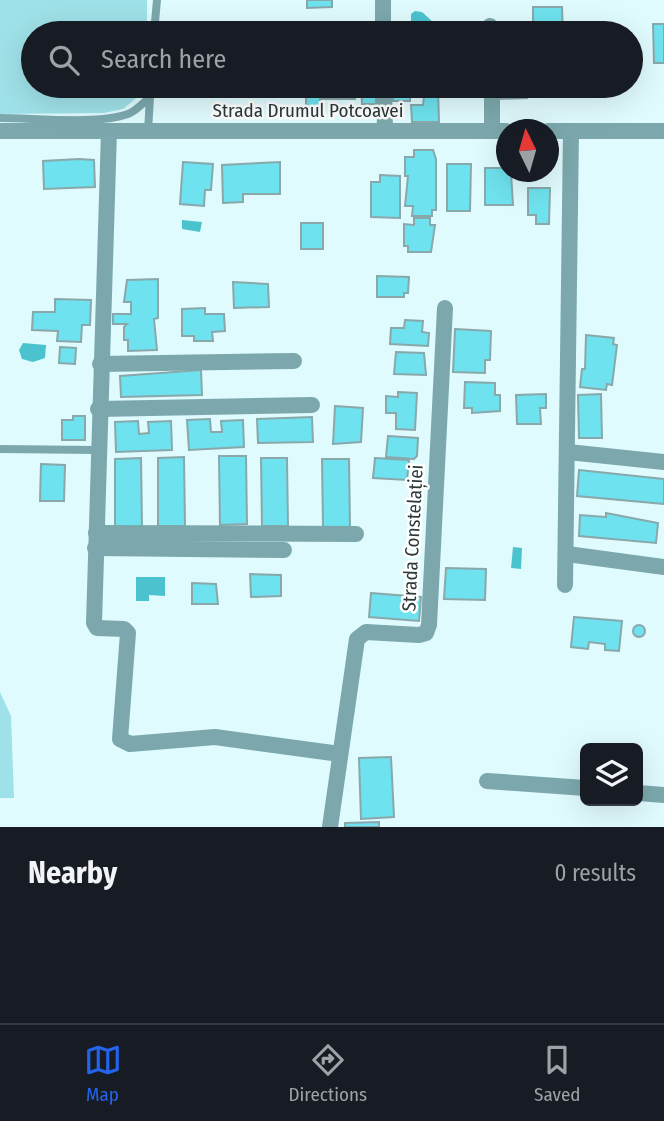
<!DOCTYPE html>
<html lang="en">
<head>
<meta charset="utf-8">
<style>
	body { margin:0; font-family:"Fira Sans Condensed",sans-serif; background:#20242c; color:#f1f3f6 }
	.controls { position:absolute; right:21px; bottom:21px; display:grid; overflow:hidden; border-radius:10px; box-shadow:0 7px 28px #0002 }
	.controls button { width:63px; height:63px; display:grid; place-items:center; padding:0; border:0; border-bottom:2px solid #363941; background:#171b24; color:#f1f3f6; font:35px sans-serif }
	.compass { position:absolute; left:496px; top:119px; width:63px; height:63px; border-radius:50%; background:#171b24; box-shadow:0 7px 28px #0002; rotate:355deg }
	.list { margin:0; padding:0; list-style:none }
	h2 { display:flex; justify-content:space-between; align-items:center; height:91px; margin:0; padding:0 28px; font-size:30px }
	h2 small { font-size:23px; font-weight:400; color:#9ea1a6 }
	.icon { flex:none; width:38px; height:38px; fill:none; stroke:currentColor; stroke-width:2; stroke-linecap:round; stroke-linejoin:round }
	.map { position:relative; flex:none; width:664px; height:827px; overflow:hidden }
	.search { position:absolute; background:#171b24; box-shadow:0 7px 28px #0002; left:21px; right:21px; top:21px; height:77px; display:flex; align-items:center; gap:18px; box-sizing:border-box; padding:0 24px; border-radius:38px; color:#9ea1a6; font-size:26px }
	.sheet { height:196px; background:#171b24 }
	nav { display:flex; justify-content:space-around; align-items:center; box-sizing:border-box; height:98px; border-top:2px solid #363941; background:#171b24; font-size:19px; color:#9ea1a6 }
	nav a { display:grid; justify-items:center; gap:4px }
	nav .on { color:#2563eb }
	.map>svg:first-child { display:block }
	.green { fill:#9fe1e8 }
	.water { fill:#4bc3cf }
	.building { fill:#6ee2ee; stroke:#88a8ab; stroke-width:2 }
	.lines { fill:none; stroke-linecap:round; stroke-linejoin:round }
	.lane { stroke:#7ca8ad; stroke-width:8 }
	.street { stroke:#7ca8ad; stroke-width:16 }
	.labels { text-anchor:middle; stroke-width:5; stroke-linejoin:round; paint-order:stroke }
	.street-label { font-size:19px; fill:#2b393a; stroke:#fff }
</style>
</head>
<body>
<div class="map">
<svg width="664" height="827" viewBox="0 0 664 827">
	<rect width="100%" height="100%" fill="#e0fbfe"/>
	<g class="green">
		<polygon points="0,0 147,0 147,33 33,33 33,86 147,86 147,89 123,109 104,113 0,114"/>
		<polygon points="0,692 11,716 14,798 0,798"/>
	</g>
	<g class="water">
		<polygon points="415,11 422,12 433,22 432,33 423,33 411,21 411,14"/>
		<polygon points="182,220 202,222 200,232 182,229"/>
		<polygon points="23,343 46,345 45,358 33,362 22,359 19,350"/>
		<polygon points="513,547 522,548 521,569 511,568"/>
		<polygon points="136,577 165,577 165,596 149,595 149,601 136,601"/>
	</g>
	<g class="building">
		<polygon points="307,0 332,0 332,7 307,8"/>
		<polygon points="533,7 562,7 563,33 529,33 529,27 533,26"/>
		<polygon points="653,24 664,24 664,63 654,63"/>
		<polygon points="306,86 354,86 355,99 320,99 320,110 306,110"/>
		<polygon points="361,86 376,86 376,104 362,104"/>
		<polygon points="393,86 420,86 420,93 410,94 410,101 393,101"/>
		<polygon points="498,86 526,86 527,98 498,99"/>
		<polygon points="425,87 438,87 439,122 412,122 411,105 423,105"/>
		<polygon points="414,150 433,150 436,159 436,210 432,210 432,216 412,216 413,206 405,206 408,176 405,176 405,157 414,157"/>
		<polygon points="79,159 94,160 95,187 44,189 43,161"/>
		<polygon points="183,162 213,164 211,190 205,190 204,206 180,204"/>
		<polygon points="280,162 280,194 243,194 243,202 223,203 222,165"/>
		<polygon points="447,164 471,164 470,211 447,211"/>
		<polygon points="485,168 506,168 506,172 511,172 513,205 485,205"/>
		<polygon points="380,175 400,176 400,218 371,217 371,182 380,182"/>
		<polygon points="528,188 550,188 549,224 536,224 536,215 528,215"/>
		<polygon points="414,218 430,218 430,225 435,225 431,252 408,252 408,246 404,246 404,224 414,225"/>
		<rect x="301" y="223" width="22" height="26"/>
		<polygon points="377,276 409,277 408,293 404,293 404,297 377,297"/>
		<polygon points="158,279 158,318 154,319 157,350 128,351 128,340 124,340 124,327 127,324 113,324 113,314 131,314 131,302 124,302 127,280"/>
		<polygon points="233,282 268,284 269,307 234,308"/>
		<polygon points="55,299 91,300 90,325 82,325 81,342 57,341 58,331 32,330 33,312 55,312"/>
		<polygon points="205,308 205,314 224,314 225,331 212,332 213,341 194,341 194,336 182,336 182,309"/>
		<polygon points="405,320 423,321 422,332 429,333 428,346 390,344 391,328 404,328"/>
		<polygon points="455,329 491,331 490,360 485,360 485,373 453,372"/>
		<polygon points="586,335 614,338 613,344 617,345 612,385 607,384 606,390 580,387 582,369 585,369"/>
		<polygon points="60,347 76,348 75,364 59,363"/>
		<polygon points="396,352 424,353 426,375 394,374"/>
		<polygon points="201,370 202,395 121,397 120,376"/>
		<polygon points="465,382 495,383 495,395 500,395 500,411 472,413 472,408 464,408"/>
		<polygon points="398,392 417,393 415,430 396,429 396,413 386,413 386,396 398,397"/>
		<polygon points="546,394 546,408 540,408 541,424 517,424 516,395"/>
		<polygon points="601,394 602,438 579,438 578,395"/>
		<polygon points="335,406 363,408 361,442 333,444"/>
		<polygon points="73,416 85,416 85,440 62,440 62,420 73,420"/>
		<polygon points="312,417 313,442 258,443 257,419"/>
		<polygon points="210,419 211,432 222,432 221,421 243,420 244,447 189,450 187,420"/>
		<polygon points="138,421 139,434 149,433 148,422 171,421 172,450 116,452 115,422"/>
		<polygon points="388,436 418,438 417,456 414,459 386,457"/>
		<polygon points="219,456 246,456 247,524 220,525"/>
		<polygon points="184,457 185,526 158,526 158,458"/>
		<polygon points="141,458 142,527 115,527 115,459"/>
		<polygon points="261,458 287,458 288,526 262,526"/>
		<polygon points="375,458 409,460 407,480 373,478"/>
		<polygon points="322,459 349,459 350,527 323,528"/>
		<polygon points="41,464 65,465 64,501 40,501"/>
		<polygon points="579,470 664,479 664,504 577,496"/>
		<polygon points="606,513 658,523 656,543 579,536 580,515 606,517"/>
		<polygon points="446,568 486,569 485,600 444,599"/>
		<polygon points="250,574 281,575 281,596 251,597"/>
		<polygon points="192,583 216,584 218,604 192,604"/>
		<polygon points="371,593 421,597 419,621 369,617"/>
		<polygon points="574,617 622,621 619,651 605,650 605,644 589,642 588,649 571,647"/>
		<circle cx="639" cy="631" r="6"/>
		<polygon points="391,757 394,817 361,819 359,758"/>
		<polygon points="379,822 379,827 345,827 345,823"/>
	</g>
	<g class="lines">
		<g class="lane">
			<polyline points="154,33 157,0"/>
			<path d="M0 118C35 118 97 125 128 114 136 111 143 103 150 97V86"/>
			<polyline points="148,131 150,97"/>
			<polyline points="0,449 97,450"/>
		</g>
		<g class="street">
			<polyline points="383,0 383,33"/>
			<polyline points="490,26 491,33"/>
			<polyline points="384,86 385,131"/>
			<polyline points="492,86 492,131"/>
			<polyline points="0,131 506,131"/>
			<polyline points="109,131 94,623 97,628 124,629 128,633 120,739 130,744 215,737 340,754"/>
			<polyline points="548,131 664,131"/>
			<polyline points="100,364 294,361"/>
			<polyline points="98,409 312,405"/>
			<polyline points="568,452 664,462"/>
			<polyline points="96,533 356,534"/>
			<polyline points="95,548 284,550"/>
			<polyline points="567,554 664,567"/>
			<polyline points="565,585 571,131"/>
			<polyline points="487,781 585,788"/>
			<polyline points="638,793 664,795"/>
			<polyline points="330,827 357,639 366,632 419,635 426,633 429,625 445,308"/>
		</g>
	</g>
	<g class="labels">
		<g class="street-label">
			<text x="308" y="117">Strada Drumul Potcoavei</text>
			<text transform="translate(412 538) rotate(-87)" y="7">Strada Constelației</text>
		</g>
	</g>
</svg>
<div class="controls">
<button><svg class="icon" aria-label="layers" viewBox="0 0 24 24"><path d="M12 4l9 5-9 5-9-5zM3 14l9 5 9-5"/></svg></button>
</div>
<svg class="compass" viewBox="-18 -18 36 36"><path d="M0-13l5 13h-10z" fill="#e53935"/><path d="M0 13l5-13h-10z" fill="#9ea1a6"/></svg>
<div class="search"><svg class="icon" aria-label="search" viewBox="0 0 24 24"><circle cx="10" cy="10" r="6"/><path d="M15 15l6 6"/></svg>Search here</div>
</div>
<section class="sheet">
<h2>Nearby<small>0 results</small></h2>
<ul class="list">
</ul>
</section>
<nav>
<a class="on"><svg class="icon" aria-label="map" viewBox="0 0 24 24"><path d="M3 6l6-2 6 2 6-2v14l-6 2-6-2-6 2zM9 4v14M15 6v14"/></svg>Map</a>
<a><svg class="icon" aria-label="directions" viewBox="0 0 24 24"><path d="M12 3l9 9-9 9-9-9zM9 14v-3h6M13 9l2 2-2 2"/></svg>Directions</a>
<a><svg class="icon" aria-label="saved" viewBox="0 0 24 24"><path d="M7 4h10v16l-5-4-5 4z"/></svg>Saved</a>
</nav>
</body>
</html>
